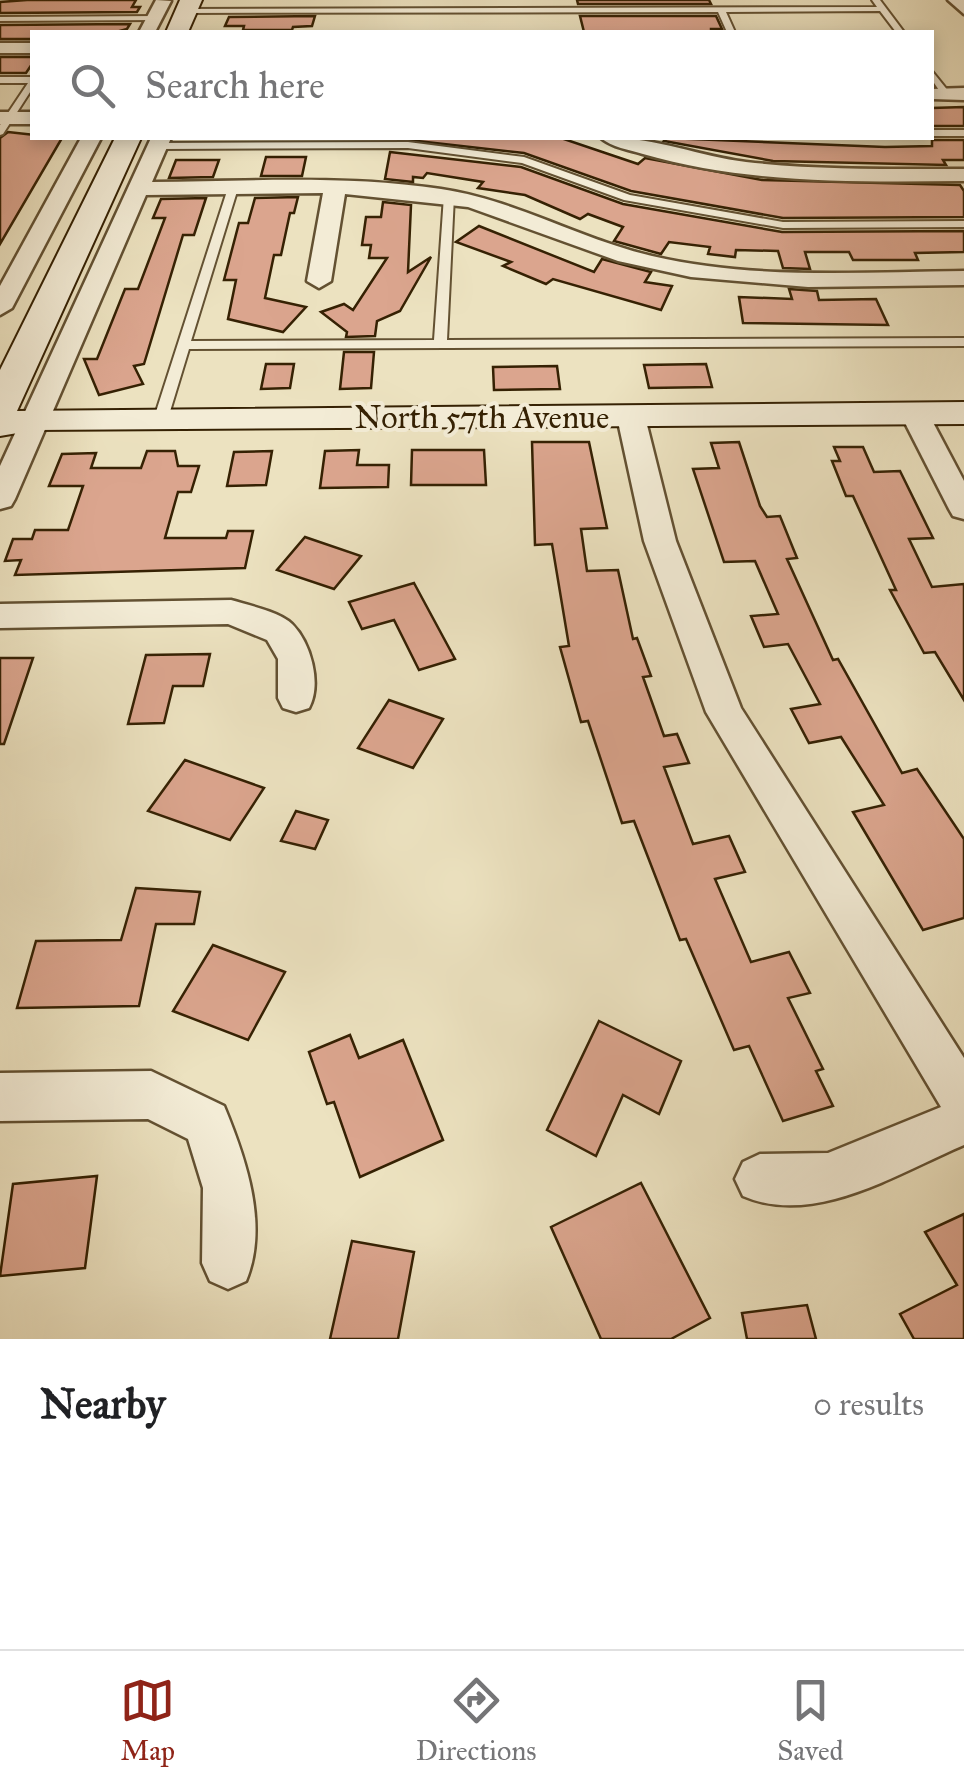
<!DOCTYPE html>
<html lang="en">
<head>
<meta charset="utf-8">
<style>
	body { margin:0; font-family:"IM FELL Great Primer",serif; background:#f2f2f2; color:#202124 }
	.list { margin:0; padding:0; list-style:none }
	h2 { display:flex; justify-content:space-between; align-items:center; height:130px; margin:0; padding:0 40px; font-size:42px }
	h2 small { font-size:32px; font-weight:400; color:#757577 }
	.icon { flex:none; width:55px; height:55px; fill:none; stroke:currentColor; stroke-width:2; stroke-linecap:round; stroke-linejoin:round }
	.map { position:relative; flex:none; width:964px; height:1339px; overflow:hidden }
	.search { position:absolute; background:#fff; box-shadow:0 5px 15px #0003; left:30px; right:30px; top:30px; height:110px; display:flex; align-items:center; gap:25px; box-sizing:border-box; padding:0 35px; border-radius:0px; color:#757577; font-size:38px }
	.sheet { height:310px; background:#fff }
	nav { display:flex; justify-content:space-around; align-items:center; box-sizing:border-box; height:140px; border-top:2px solid #e0e0e0; background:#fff; font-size:28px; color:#757577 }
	nav a { display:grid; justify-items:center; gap:5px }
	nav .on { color:#8f2418 }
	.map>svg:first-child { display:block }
	.building { fill:#dba58e; stroke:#352103; stroke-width:2.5 }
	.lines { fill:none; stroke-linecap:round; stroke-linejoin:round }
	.lane-casing { stroke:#635132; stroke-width:4 }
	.street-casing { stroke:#635132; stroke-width:5 }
	.secondary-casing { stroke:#352103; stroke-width:4 }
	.lane { fill:#f3ecd6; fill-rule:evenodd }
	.street { fill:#f3ecd6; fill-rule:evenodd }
	.secondary { fill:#f3ecd6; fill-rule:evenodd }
	.labels { text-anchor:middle; stroke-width:8; stroke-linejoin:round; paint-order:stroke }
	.far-street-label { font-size:32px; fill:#352103; stroke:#f3ecd6 }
</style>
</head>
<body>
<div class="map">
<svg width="964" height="1339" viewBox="0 0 964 1339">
	<rect width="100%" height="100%" fill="#ece2c0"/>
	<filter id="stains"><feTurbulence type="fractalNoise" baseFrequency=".002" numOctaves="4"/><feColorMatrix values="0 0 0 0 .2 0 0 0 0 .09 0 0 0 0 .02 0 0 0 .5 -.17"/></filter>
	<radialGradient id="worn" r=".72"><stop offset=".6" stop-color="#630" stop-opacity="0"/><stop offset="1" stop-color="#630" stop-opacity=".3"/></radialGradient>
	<g class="building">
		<polygon points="27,0 136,0 132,7 140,7 137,12 0,13 0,2"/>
		<polygon points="577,0 709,0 711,4 578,4"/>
		<polygon points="315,16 312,26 293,27 292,30 243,30 244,26 225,26 229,17"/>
		<polygon points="580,16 716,16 722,29 711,29 711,32 584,32"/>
		<polygon points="130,24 127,29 116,32 32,32 32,39 0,39 0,25"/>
		<polygon points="0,57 32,57 32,64 26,73 0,73"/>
		<polygon points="964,107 964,126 932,126 932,108"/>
		<polygon points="8,132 62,138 0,244 0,138"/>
		<polygon points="391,138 561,138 638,164 645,158 762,180 960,185 964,191 964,217 783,218 631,191 524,153"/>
		<polygon points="667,138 885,147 932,146 932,140 964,140 964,160 943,160 946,165 773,161 664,141"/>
		<polygon points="390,152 521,167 623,204 782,232 964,231 964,252 915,253 918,260 853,260 849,252 805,252 810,269 783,268 778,251 736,250 735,257 708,254 710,247 669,242 661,254 614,241 623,227 588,214 580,219 525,195 478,188 483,182 427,173 423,178 413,177 413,182 385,179"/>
		<polygon points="266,157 306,157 302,176 261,176"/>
		<polygon points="176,160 219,160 213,177 169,178"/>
		<polygon points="298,197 294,213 290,213 281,255 274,255 265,298 306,307 283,332 228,319 236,280 224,280 239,223 248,223 255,198"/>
		<polygon points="206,198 194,235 183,235 144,364 134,366 143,384 99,395 84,359 97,359 125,289 138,289 165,218 153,218 161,199"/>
		<polygon points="383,202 411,205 408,272 431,257 400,311 377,321 375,336 346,337 347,332 321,312 344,304 353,310 387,258 369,258 371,245 362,245 366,217 381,217"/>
		<polygon points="479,226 594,272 602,259 651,272 645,282 672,286 661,310 553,279 546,284 503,266 511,262 456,242"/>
		<polygon points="789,289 817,291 819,300 876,299 888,325 743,323 739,297 792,299"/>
		<polygon points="344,352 374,352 371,388 340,389"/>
		<polygon points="266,364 294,364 290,388 261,389"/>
		<polygon points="706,364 712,387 649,388 644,365"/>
		<polygon points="557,366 560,389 494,390 493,367"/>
		<polygon points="532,442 589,442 607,528 581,529 587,571 618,570 633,639 637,638 651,676 643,677 664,736 677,734 689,763 664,767 693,844 729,836 745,872 715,879 751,962 789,952 810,993 788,998 823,1069 816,1071 833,1106 783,1121 749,1046 734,1050 686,939 680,940 634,821 622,823 588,721 581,722 560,647 569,646 552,544 535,545"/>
		<polygon points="739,442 760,506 767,517 780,516 797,558 787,559 833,660 838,659 902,773 917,769 964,839 964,918 923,930 853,812 884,805 841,737 809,743 791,709 820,704 788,644 764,647 751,616 778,614 755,561 724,562 693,469 719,468 711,443"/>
		<polygon points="834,447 863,447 874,472 900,471 933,538 909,539 932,587 964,584 964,700 935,652 924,653 890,590 896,590 853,496 846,496 832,461 840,461"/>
		<polygon points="359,450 357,465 389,465 388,487 320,488 325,451"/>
		<polygon points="412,450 484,450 486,485 411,485"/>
		<polygon points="147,451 175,451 178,466 199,466 191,492 178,492 165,538 226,538 228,531 253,531 245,568 15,575 21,560 5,561 13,539 32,539 35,530 68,530 83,486 49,486 62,454 96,453 91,468 141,468"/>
		<polygon points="272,451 266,485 227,486 234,452"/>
		<polygon points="305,537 361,556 334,589 277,570"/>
		<polygon points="414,583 455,659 419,670 394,620 362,629 349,602"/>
		<polygon points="210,654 203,686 173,686 164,723 128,724 146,655"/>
		<polygon points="0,658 33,658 4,744 0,744"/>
		<polygon points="389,700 443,719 413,768 358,748"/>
		<polygon points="185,760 264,788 230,840 148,811"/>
		<polygon points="296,811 328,820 315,849 281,841"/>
		<polygon points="136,888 200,892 194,924 156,924 139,1006 17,1008 36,941 121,940"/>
		<polygon points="213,945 285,972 248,1040 173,1011"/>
		<polygon points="599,1021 681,1061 659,1114 623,1095 596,1156 547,1130"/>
		<polygon points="350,1035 359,1058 403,1040 443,1140 360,1177 334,1102 327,1104 309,1052"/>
		<polygon points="97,1176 85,1268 0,1276 13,1184"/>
		<polygon points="641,1183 710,1318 671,1339 601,1339 551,1227"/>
		<polygon points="964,1214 964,1339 914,1339 900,1314 957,1285 925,1232"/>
		<polygon points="352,1241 414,1252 398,1339 330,1339"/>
		<polygon points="807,1305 816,1339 747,1339 742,1313"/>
	</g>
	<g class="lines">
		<defs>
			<g id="lane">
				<polygon points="872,0 880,0 904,32 896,32 880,11 726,12 735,32 727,32 718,12 186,13 182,11 186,9 877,7"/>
				<polygon points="158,16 155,20 0,21 0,17"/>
				<polygon points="932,71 949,92 949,96 943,96 932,80"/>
				<polygon points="0,77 32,77 32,89 3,134 0,135 0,125 28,83 0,83"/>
				<rect x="932" y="130" width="32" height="6"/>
				<polygon points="408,142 524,157 630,195 783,222 964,221 964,227 783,228 624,200 522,163 408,148 158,149 153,146 158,143"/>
				<polygon points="233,185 238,188 191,341 434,340 444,196 449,193 454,196 447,340 964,338 964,346 189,349 168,418 161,422 156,421 154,418 228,188"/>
			</g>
			<g id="street">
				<polygon points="156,0 171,1 155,32 139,32"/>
				<polygon points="948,0 964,0 964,14"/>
				<rect x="0" y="43" width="32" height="10"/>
				<polygon points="964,88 964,100 932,99 932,89"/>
				<rect x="0" y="112" width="32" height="12"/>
				<polygon points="81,138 101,138 12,308 0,315 0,286"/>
				<path d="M151 138H171L152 182C248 181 346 175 441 189 515 200 580 239 652 256 754 280 861 272 964 271V285L808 287 691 277 618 261 468 207 345 194 331 281 319 288 307 281 323 193 146 195 15 499 11 506 0 509V466Z"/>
				<path d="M601 138C649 135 698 156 746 162 818 170 891 169 964 169V181C857 182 747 184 643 154 630 150 611 147 601 138Z"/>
				<polygon points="914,405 928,413 964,481 964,519 953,516 949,509 900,413"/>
				<path d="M631 409 645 417 676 541 741 708 964 1058V1145C898 1173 815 1227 743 1196L735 1179 743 1162 760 1154 828 1153 941 1107 706 712 644 541 617 417Z"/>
				<path d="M231 600C248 605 280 612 292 624 311 643 322 684 309 708L296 712 283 708 278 698V659L267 640 228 624 0 628V604Z"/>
				<path d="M151 1071 224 1106C246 1159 269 1226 246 1281L228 1289 210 1281 202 1263 203 1188 188 1139 148 1119 0 1121V1073Z"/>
			</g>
			<g id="secondary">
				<polygon points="180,0 202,0 188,32 166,32"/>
				<polygon points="115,138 141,138 17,411 964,402 964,424 35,430 0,436 0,370"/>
			</g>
		</defs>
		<use href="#lane" class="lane-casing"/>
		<use href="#street" class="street-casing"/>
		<use href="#secondary" class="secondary-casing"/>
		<use href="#lane" class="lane"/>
		<use href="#street" class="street"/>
		<use href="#secondary" class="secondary"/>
	</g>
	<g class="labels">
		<g class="far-street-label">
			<text x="482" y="428">North 57th Avenue</text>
		</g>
	</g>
	<rect width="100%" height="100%" filter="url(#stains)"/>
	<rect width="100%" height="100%" fill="url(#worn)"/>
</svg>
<div class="search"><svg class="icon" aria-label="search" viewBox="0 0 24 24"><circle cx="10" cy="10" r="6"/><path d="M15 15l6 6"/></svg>Search here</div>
</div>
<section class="sheet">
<h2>Nearby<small>0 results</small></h2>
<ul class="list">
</ul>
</section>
<nav>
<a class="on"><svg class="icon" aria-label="map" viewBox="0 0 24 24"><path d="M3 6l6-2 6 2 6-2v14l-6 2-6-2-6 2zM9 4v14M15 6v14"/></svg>Map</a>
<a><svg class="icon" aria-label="directions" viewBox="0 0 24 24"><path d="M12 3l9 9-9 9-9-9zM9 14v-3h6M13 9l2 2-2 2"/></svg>Directions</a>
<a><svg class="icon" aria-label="saved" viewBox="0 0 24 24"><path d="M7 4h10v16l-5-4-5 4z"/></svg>Saved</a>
</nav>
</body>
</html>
